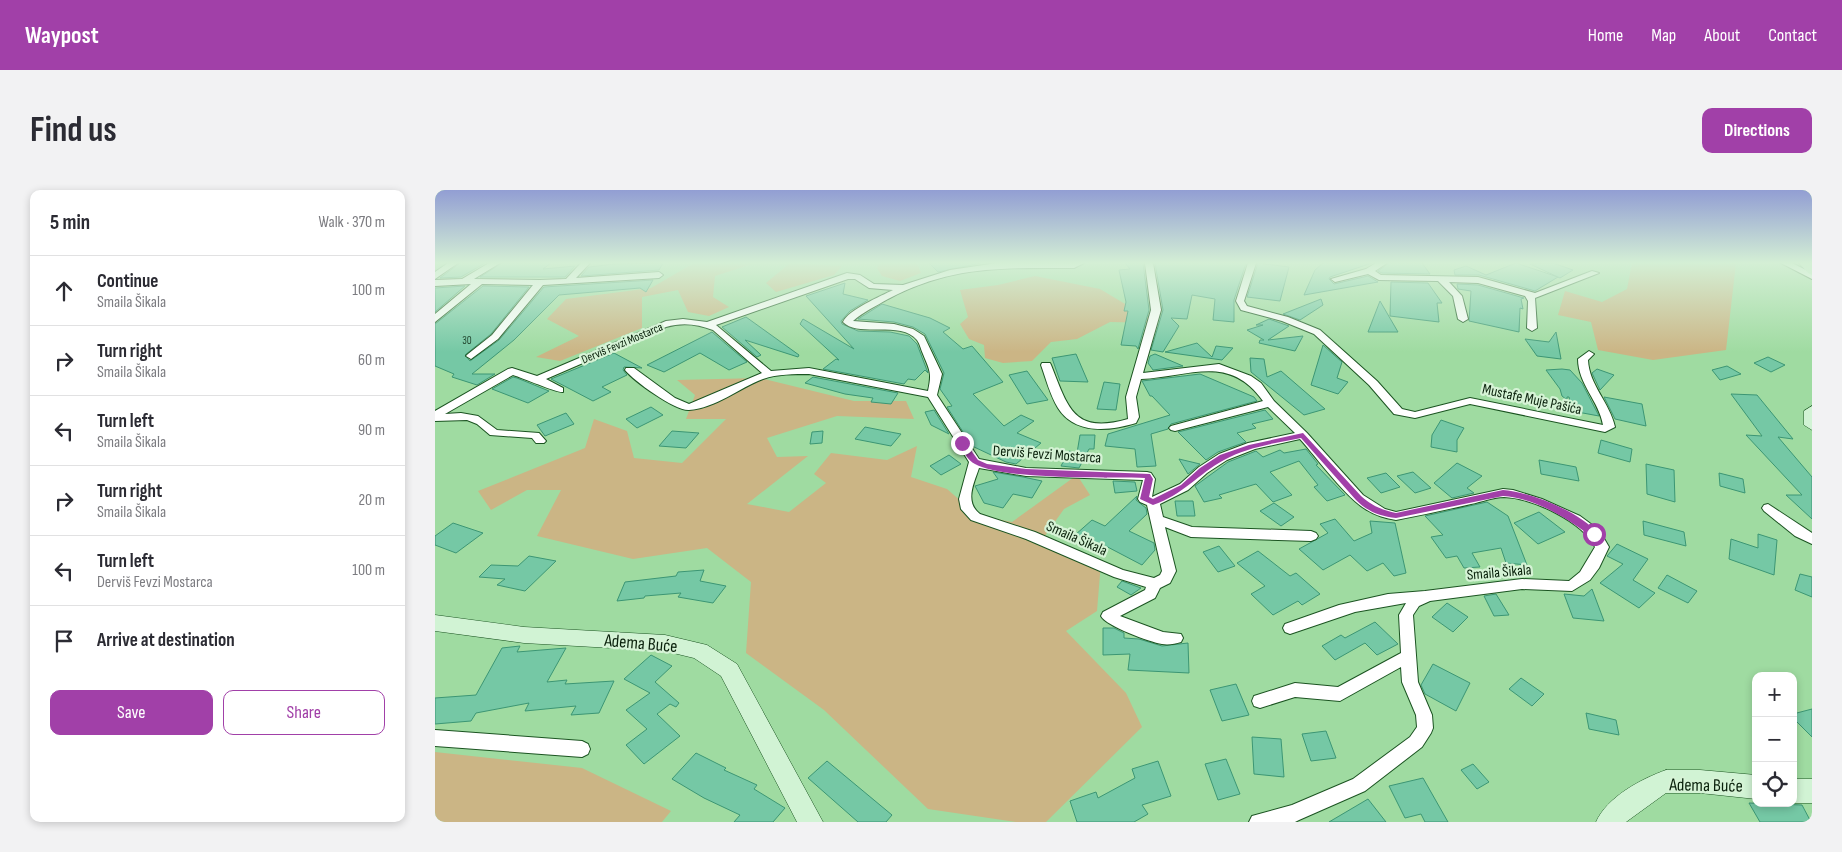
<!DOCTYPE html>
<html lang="en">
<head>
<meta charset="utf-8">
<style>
	body { margin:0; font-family:"Sofia Sans Condensed",sans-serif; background:#f2f2f3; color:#2b2b33 }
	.controls { position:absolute; right:15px; bottom:15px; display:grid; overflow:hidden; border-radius:10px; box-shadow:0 2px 8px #0003 }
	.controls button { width:45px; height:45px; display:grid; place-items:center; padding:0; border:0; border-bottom:1px solid #e1e1e2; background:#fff; color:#2b2b33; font:25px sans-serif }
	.stop { position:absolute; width:15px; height:15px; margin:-11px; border:4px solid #a140a8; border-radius:50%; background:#fff }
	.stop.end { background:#a140a8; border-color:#fff; box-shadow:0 1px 5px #0008 }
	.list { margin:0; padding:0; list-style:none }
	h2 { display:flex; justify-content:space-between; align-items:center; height:65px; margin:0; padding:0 20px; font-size:21px }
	h2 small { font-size:16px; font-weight:400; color:#7c7c81 }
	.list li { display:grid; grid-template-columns:32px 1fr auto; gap:15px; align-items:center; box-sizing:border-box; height:70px; padding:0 20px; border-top:1px solid #e1e1e2 }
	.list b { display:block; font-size:19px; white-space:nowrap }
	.list p { margin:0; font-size:16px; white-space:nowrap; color:#7c7c81 }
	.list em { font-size:16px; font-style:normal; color:#7c7c81 }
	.actions { display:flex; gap:10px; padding:15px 20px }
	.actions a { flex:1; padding:11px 0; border:1px solid #a140a8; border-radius:10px; text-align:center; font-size:18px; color:#a140a8 }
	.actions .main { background:#a140a8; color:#fff }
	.icon { flex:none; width:28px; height:28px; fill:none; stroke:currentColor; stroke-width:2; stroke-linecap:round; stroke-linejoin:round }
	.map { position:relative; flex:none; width:1377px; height:632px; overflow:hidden; border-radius:10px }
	header { display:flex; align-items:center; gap:30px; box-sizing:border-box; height:70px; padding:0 25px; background:#a140a8; color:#fff }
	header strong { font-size:24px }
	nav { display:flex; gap:28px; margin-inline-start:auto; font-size:18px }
	.intro { display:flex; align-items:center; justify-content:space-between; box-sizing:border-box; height:120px; padding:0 30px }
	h1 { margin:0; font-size:35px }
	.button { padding:12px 22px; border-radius:10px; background:#a140a8; color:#fff; font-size:18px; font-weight:700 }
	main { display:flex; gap:30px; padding:0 30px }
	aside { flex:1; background:#fff; border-radius:10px; box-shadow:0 2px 8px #0003 }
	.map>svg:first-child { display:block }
	.green { fill:#cbb585 }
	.building { fill:#75c8a5; stroke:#3c9674 }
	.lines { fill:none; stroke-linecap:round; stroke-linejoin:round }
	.street-casing { stroke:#1b5421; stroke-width:2 }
	.secondary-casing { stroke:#1b5421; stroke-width:1 }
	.street { fill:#fff; fill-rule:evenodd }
	.secondary { fill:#d1f3d4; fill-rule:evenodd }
	.route { fill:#a140a8 }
	.labels { text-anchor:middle; stroke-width:4.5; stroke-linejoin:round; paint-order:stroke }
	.far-number-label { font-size:11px; fill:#244a32 }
	.far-street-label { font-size:12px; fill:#09200b; stroke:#d6f3d6 }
	.street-label { font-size:15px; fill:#09200b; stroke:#d6f3d6 }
	.near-street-label { font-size:18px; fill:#09200b; stroke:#d6f3d6 }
</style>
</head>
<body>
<header>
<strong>Waypost</strong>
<nav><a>Home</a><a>Map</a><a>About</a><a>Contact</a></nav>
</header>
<div class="intro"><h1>Find us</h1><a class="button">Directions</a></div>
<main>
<aside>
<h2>5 min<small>Walk · 370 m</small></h2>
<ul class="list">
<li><svg class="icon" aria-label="ahead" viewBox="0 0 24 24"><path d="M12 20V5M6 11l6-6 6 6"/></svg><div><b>Continue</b><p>Smaila Šikala</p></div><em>100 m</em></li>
<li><svg class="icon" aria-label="right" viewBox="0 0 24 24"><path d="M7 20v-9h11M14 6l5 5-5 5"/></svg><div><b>Turn right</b><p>Smaila Šikala</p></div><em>60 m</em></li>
<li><svg class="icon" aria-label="left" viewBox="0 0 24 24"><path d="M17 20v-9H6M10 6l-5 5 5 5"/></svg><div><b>Turn left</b><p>Smaila Šikala</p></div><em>90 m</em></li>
<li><svg class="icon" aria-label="right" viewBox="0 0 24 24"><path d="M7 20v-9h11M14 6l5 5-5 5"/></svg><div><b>Turn right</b><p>Smaila Šikala</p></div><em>20 m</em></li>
<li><svg class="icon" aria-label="left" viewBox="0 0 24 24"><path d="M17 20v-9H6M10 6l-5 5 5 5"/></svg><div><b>Turn left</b><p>Derviš Fevzi Mostarca</p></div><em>100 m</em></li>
<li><svg class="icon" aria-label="arrive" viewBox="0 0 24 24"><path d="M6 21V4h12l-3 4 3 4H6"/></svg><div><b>Arrive at destination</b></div></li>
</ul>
<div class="actions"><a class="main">Save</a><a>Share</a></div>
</aside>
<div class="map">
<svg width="1377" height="632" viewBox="0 0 1377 632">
	<rect width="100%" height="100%" fill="#9fdba1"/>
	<g class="green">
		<polygon points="259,73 320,73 280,86 278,107 294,117 274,126 253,122 243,100 207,107 207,138 125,171 101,167 144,146 112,129 131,109 216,98"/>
		<polygon points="355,73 407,76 399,85 341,102 331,93"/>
		<polygon points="445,73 482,73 486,83 465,91 447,86 442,78"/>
		<polygon points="1197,73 1301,73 1291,160 1218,170 1163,160 1156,132 1123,125 1130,101 1167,112 1192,99"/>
		<polygon points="600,86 665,99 722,133 675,132 642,149 616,152 597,171 568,173 550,168 549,155 534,149 525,134 533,127 525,100 563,95"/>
		<polygon points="325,188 419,211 471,211 479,229 402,226 332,248 342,267 373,266 312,314 354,322 391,293 379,284 396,263 452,270 482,256 476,287 512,299 542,325 577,332 642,285 655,305 629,319 607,350 666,372 662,421 631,441 691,503 707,537 611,632 581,632 493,619 389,520 311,463 316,392 272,358 198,369 102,346 126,300 92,300 56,320 43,301 150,258 159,229 192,241 199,268 247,273 291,229 251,229 260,205 242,190"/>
		<polygon points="0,562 147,578 236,621 227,632 0,632"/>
	</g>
	<g class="building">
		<polygon points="25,73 50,73 26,87 5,88"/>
		<polygon points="67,73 116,73 108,79 140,76 130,87 45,87"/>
		<polygon points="228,73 224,80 146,86 154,77 179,74"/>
		<polygon points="494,73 546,73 503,82"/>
		<polygon points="690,73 708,73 714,120 703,159 701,156 686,155 693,121 689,121 691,112 684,80 695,79"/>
		<polygon points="720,73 811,73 799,110 799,132 778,130 780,109 757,105 752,129 736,128 744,136 728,162 716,160 728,120"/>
		<polygon points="823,73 854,77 845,111 812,107"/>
		<polygon points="888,73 937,73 895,87 894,89 899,94 933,86 943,92 869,105 880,80"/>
		<polygon points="954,73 987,73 995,84 947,83 943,81"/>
		<polygon points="1081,73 1123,87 1100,101 1044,85 1020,85 1019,80 1031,76 1051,85"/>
		<polygon points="1118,73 1138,80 1125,88 1095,74"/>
		<polygon points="218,90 211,102 205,98 124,105 79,150 37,184 60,184 42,195 17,187 19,184 0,176 0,134 48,96 94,97 56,144 30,165 35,171 64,150 109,97"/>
		<polygon points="956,92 993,93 1007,113 1002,113 1004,132 955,126"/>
		<polygon points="410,93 408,104 433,110 415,121 406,131 407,134 423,141 455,142 474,146 482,154 493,183 490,180 480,190 473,189 469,194 388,179 401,169 404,170 365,134 368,129 419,159 371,106"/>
		<polygon points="1022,94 1043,95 1089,108 1086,109 1088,119 1085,118 1084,142 1034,131 1036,101 1023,99"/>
		<polygon points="30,96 0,122 0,98"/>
		<polygon points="886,109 888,115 865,130 848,124"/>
		<polygon points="945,111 963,142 933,142"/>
		<polygon points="447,114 495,128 515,138 508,142 528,159 537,156 568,192 538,204 569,236 586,225 599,231 582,243 606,253 581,274 571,272 537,256 512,217 517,216 505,199 509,183 490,144 478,137 459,132 423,129"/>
		<polygon points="311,127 364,165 363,167 310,150 326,165 322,167 287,137"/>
		<polygon points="834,129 854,136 833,150 868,146 860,161 824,153 825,150 829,150 812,140 828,135 821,135"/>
		<polygon points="277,142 312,172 294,180 265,163 229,182 212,175"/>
		<polygon points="1121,142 1126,169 1102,166 1090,149 1114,152"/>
		<polygon points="762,153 777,167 781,156 798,158 787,170 730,162"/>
		<polygon points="888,155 907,172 902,188 913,192 903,204 876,195"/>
		<polygon points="179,163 207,178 189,177 188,180 192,185 167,197 176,202 158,211 116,189"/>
		<polygon points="641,164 653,192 625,191 617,168"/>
		<polygon points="720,164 748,176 718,180 713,173 715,166"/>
		<polygon points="1333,167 1350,175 1336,182 1319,173"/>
		<polygon points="815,168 829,169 832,187 846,181 890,219 869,225 816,182"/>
		<polygon points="1292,176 1306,184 1285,190 1277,180"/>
		<polygon points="1127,179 1135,180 1147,193 1164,226 1137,221 1134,207 1132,207 1132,210 1127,206 1125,199 1111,180"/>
		<polygon points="1162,179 1179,185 1165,200 1157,183"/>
		<polygon points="592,181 613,210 592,214 574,185"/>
		<polygon points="765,184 819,207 822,211 736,234 733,239 716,244 721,276 702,277 700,259 670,256 673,244 735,225 717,206 715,206 707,191"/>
		<polygon points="78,187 82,188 114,201 93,213 57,199"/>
		<polygon points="378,187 463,203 456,214 436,212 438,208 410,204 370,193"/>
		<polygon points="669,192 685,194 681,220 662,219"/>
		<polygon points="1296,204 1322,205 1358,249 1343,247 1377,287 1377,329 1351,305 1367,305 1311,245 1327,246"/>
		<polygon points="1169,207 1207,214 1211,236 1180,229"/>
		<polygon points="216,217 228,225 202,238 191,229"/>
		<polygon points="499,220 514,244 496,235 490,222"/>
		<polygon points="830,220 838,229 817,234 821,238 802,243 811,252 783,262 771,270 743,242"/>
		<polygon points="131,223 139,234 110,246 102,235"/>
		<polygon points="1006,230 1029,238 1022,250 1022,262 996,257 997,245"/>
		<polygon points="430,237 450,241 466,244 456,256 420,249"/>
		<polygon points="237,241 264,243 251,258 224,256"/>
		<polygon points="388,241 387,253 375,254 377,242"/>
		<polygon points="645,245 660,245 659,259 654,259 644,278 626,276 634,261 642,263"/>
		<polygon points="1166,250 1197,259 1195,272 1163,263"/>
		<polygon points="871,259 883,274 881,275 910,305 892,311 879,297 883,295 864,271 835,282 857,305 838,312 821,294 784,305 787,308 769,312 760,296 793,272 821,261 828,267 845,260 849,263"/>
		<polygon points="514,265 526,274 506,285 495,276"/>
		<polygon points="744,269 765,274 753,284"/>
		<polygon points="1104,270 1141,277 1144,291 1106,284"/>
		<polygon points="1022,273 1047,286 1032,298 1039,303 1017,308 999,293"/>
		<polygon points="1211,274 1239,280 1240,312 1212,304"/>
		<polygon points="558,282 588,287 607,291 597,308 578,304 568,318 549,313 540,296 563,289"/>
		<polygon points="978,282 996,298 980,303 962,286"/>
		<polygon points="951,283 965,297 946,303 932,288"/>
		<polygon points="1284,283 1308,289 1310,303 1285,296"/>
		<polygon points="678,291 700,292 702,301 680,303"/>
		<polygon points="702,306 701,310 711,318 712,324 694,341 719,353 720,360 707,375 665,353 661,356 640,345 657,330 670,336"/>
		<polygon points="740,311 758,311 760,326 742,326"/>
		<polygon points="1052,312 1073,326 1092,375 1071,373 1066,358 1037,363 1045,377 1029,378 1022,366 1011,368 996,347 1008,345 990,326"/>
		<polygon points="839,313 859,327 846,336 825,321"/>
		<polygon points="1104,322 1130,342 1103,354 1079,333"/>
		<polygon points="900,329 919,351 937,343 935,331 960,333 971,383 959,386 948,373 932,381 915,365 888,380 864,359 893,343 885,334"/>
		<polygon points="1208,331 1249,342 1251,356 1209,345"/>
		<polygon points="18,333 48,343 21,363 0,355 0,346"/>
		<polygon points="1323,344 1342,350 1339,385 1294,369 1296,349 1323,358"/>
		<polygon points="1182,354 1213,369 1198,390 1220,403 1204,418 1165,393 1188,374 1172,366"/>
		<polygon points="784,356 800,376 783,382 768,362"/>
		<polygon points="823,361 855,386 861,383 885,404 867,415 863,411 838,425 816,404 830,396 802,373"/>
		<polygon points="94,366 121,371 90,401 62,395 70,389 44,387 56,375 83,376"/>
		<polygon points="269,380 265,391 291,396 278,413 243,407 246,403 210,406 209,408 182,411 190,392 241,386 243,382"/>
		<polygon points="1365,384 1377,387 1377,407 1360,400"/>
		<polygon points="1232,385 1262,401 1253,413 1223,398"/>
		<polygon points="687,391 706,398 696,405 682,397"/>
		<polygon points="1157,399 1169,431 1138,428 1129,404 1149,406"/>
		<polygon points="1061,404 1074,425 1059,426 1049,406"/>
		<polygon points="1012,413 1033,427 1018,442 997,427"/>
		<polygon points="940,432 963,454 942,465 930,453 900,470 887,456 906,445 910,448"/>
		<polygon points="668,438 679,438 689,443 689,448 704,449 727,456 753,453 754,483 693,480 695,464 668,465"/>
		<polygon points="85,456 82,462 131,458 112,492 132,490 130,494 179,491 164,523 136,525 141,516 90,521 94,513 41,523 36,531 0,534 0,508 41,505 67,458"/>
		<polygon points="216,465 237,476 220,492 244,513 241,517 235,514 222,524 245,546 209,574 191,555 212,539 191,520 215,503 189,489"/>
		<polygon points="998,474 1035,493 1021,521 990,504 986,495"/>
		<polygon points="1086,488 1109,504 1097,516 1074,499"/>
		<polygon points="801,494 814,525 787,531 775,500"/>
		<polygon points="1377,519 1377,547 1358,528 1358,524"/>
		<polygon points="1151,523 1181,530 1184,545 1154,539"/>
		<polygon points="891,541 901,568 876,571 867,544"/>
		<polygon points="817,547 846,549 849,587 819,584"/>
		<polygon points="261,563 291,578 289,580 322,595 319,599 350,618 338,632 299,632 305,625 269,608 237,589"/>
		<polygon points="791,569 805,604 783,610 770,574"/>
		<polygon points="392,571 457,625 451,632 423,632 373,588"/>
		<polygon points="723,571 736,606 707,615 713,624 699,632 642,632 635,611 661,602 663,608 700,588 697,579"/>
		<polygon points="1038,574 1054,592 1042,599 1026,580"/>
		<polygon points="988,588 1013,632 990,632 986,624 970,628 954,596"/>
		<polygon points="933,609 951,632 894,632"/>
		<polygon points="1314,613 1367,615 1376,632 1325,632"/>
	</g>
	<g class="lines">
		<defs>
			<g id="street">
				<polygon points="13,73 23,73 0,89 0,82"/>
				<polygon points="54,73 65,73 39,89 105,90 131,89 146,73 155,73 141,88 224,82 228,85 224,88 108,95 63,149 36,169 31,166 33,164 57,145 98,95 47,94 0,132 0,124 36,94 0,96 0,90 27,89"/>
				<path d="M562 73H649L639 78C569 78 517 75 453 109 441 116 428 122 418 131L459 134 478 139 489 146 507 184 502 205 544 269 591 278 712 282 716 283 720 289 717 307 745 294 764 277 784 264 813 253 860 243 833 217 740 241 736 240 734 238 736 236 828 211C794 163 755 187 706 189L701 207 704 227 701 233C675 241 640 245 623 218 615 205 611 189 606 175L607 173H615L616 175C633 217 638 245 693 229L691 207 716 120 710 73H718L726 120 708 183 784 174 816 186 826 193 839 211 872 243 928 305 950 319 961 322 1068 299 1078 300 1107 309 1145 326 1164 340 1174 357 1164 378 1155 390 1137 401 1087 399 995 411 984 416 978 425 983 492 997 525 998 538 996 543 987 557 930 601 864 630 860 632H814L817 626 857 615 918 589 975 547 982 537 981 525 967 492 966 477 905 511 860 507 825 518 819 516 817 511 819 506 860 493 903 497 966 463 964 425 971 413 920 422 855 444 850 442 848 438 850 434 904 415 953 404 990 401 1087 389 1134 391 1145 382 1160 357C1148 332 1098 308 1069 307 1059 307 1046 312 1036 314 1011 320 986 325 961 330 951 328 941 326 932 320 912 309 882 268 865 249L820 259 792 270 772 283 753 300 725 314 728 327 757 337 876 341 881 343 883 346 881 349 876 351 756 347 730 337 741 381 735 393 725 398 720 408 685 426 728 442 746 444 748 448 746 452C740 454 733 455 727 454 715 452 671 436 666 426L668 422 710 400 711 397 679 387 591 349 536 330 526 319 524 309 534 272 493 207 374 184C359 184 343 184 328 189 304 198 281 218 254 220 240 221 199 191 190 180L191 178H199L240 208 254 214 327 183 278 140C263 134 247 132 231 137L111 189 128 198V202C122 203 88 188 78 185L10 224 26 223 43 226 62 240 104 243 111 251 109 253H101L97 248 55 245 42 234 32 230 0 231V221L73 179 77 178 102 186 231 131 248 129 272 132 412 83 425 85 439 94 468 95 515 80ZM413 89H420L434 98 458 100C446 106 413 120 408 132 423 148 466 130 482 150 485 154 486 160 488 164 495 181 497 183 493 201L374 178 336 181 281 135ZM544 278 591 286 708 290 703 309 705 312 712 315 727 381 725 385 719 388 688 380 600 342 545 324C529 312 539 293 544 278Z"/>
				<path d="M813 73H821L809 111 812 116 853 127 885 140 942 191 967 219 980 222 1035 208 1168 235C1164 211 1143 194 1143 169L1154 161 1159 164 1153 170C1154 195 1175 213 1180 237L1170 242 1035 214 980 228 959 224 934 195 879 144 847 131 806 120 801 111Z"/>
				<polygon points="941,73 952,73 940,81 946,85 1043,87 1100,103 1157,81 1164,83 1100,108 1102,138 1097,141 1092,138 1093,111 1090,106 1043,93 1014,92 1027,106 1033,129 1028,132 1023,129 1018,106 1003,91 944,90 933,84 900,92 896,89 931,79"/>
				<polygon points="1346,73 1357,73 1377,83 1377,89"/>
				<polygon points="1333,314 1377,343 1377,354 1360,346 1329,321 1327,318 1329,315"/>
				<polygon points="0,540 147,551 153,554 155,559 153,564 147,567 0,556"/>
			</g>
			<g id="secondary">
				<polygon points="1364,73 1377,73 1377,85 1373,83"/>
				<polygon points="1377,216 1377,240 1369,235 1369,221"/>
				<polygon points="0,425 89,437 230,445 272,455 302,474 388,632 362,632 286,486 259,468 230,461 89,453 0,441"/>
				<path d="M1231 580H1265L1321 585V609L1265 603H1231L1191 632H1161C1172 607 1206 589 1231 580Z"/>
				<rect x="1358" y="589" width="19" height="24"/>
			</g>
		</defs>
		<use href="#street" class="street-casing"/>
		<use href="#secondary" class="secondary-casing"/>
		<use href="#street" class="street"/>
		<use href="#secondary" class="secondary"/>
	</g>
	<linearGradient id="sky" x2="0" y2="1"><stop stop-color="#929ed3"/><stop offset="0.45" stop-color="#d4efd5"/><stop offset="1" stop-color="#d4efd5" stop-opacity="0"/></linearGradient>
	<rect width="1377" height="162" fill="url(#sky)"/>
	<path class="route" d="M868 243 926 306C937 316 947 320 961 323L1068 300C1095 302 1146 322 1163 344L1156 346C1130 327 1100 308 1068 306L961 328C945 326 933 322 921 310L866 248C841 253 812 257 789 270 763 284 748 305 718 315L705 309 710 288C673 287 568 290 540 274 533 271 528 260 523 253L530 252 543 270 552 274 591 279 715 284 718 289 714 307 718 309 746 295 765 278 785 265 814 255Z"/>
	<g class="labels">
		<g class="far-number-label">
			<text x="32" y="154">30</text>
		</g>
		<g class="far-street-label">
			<text transform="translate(187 153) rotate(-23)" y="4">Derviš Fevzi Mostarca</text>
		</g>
		<g class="street-label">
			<text transform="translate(1097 209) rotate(12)" y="5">Mustafe Muje Pašića</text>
			<text transform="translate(612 264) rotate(4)" y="5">Derviš Fevzi Mostarca</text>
			<text transform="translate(642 348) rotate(24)" y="5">Smaila Šikala</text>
			<text transform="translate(1064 382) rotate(-5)" y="5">Smaila Šikala</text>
		</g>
		<g class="near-street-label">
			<text transform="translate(206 453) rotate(5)" y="6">Adema Buće</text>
			<text transform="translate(1271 595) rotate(1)" y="6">Adema Buće</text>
		</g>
	</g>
</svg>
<div class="controls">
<button>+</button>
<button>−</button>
<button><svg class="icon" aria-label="locate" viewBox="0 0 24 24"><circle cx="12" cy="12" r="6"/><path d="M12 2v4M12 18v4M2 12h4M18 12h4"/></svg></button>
</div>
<div class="stop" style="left:1159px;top:344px"></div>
<div class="stop end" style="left:527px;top:253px"></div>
</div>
</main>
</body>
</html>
